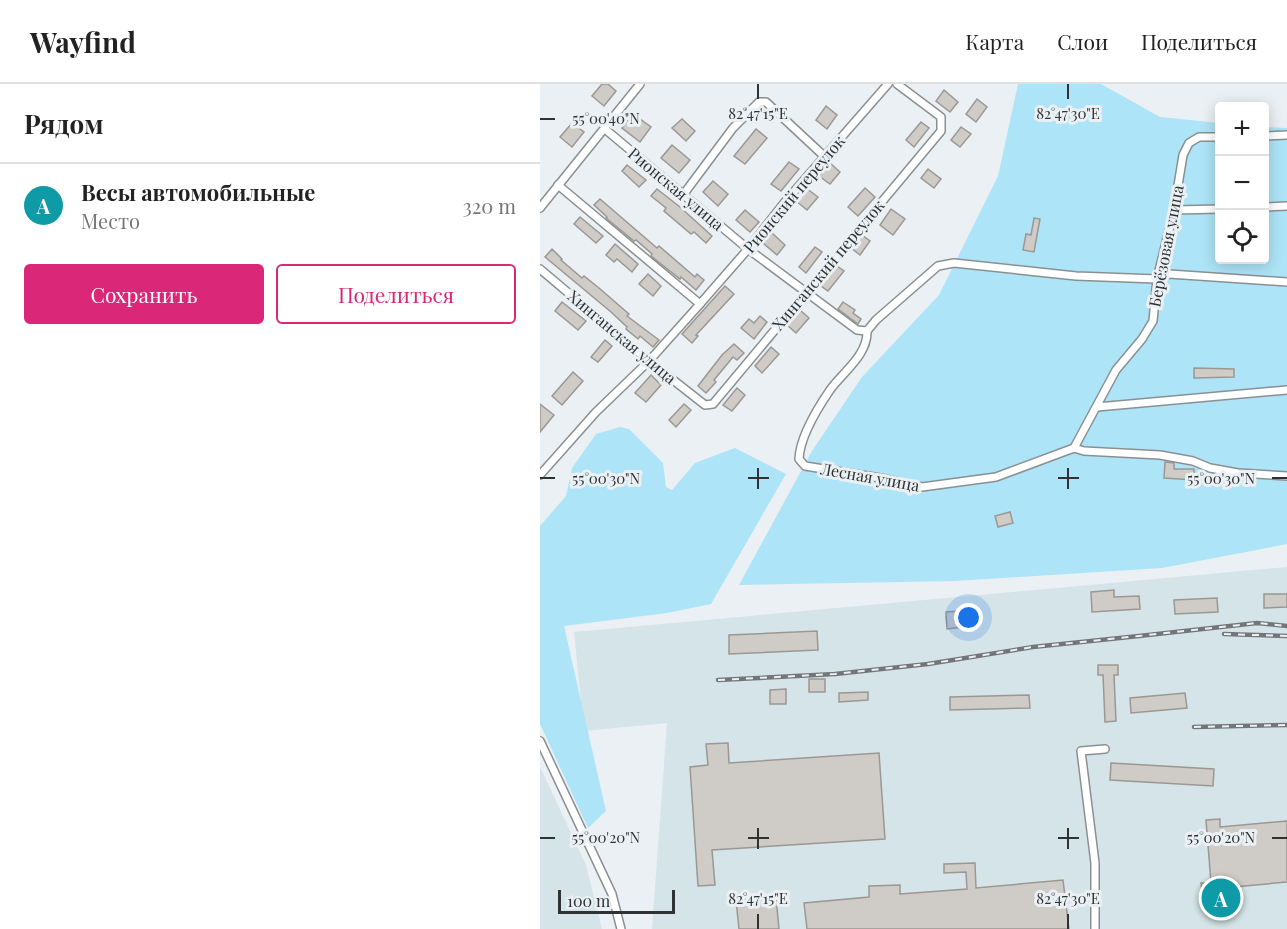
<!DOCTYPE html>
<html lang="ru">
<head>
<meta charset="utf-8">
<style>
	body { margin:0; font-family:"Playfair Display",serif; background:#f2f2f2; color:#222 }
	.controls { position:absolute; right:18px; top:18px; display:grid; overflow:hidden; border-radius:6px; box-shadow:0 3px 15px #0003 }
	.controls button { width:54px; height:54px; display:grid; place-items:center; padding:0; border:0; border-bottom:2px solid #e0e0e0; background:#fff; color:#222; font:30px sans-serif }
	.scale { position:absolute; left:18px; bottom:15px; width:117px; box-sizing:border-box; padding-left:6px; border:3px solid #2f3132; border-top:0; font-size:16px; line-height:21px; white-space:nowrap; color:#2f3132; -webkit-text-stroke:4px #eaf0f3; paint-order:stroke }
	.you { position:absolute; left:429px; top:534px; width:21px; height:21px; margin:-15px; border:4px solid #fff; border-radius:50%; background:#1a73e8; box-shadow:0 0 0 9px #1a73e833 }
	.badge { display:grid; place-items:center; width:39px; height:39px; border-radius:50%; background:#db2777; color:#fff; font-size:20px; font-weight:700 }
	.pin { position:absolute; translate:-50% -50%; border:3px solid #fff; box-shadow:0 2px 6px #0006 }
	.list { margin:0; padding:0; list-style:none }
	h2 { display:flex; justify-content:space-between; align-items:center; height:78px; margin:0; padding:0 24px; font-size:26px }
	h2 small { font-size:20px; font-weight:400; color:#767676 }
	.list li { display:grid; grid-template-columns:39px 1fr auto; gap:18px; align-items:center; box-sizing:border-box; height:84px; padding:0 24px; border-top:2px solid #e0e0e0 }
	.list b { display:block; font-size:22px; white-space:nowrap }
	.list p { margin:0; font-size:20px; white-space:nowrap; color:#767676 }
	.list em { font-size:20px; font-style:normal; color:#767676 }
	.actions { display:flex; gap:12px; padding:18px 24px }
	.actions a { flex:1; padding:14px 0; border:2px solid #db2777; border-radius:6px; text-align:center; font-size:21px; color:#db2777 }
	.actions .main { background:#db2777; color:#fff }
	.icon { flex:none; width:33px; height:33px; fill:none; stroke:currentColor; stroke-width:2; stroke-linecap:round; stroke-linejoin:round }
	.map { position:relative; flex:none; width:747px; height:845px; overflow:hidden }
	header { display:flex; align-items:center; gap:36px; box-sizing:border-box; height:84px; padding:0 30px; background:#fff; border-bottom:2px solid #e0e0e0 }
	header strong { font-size:28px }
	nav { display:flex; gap:33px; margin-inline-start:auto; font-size:21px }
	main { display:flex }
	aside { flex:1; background:#fff }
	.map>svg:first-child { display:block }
	.built { fill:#d5e4e8 }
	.green { fill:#aee4f8 }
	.building { fill:#cfcbc7; stroke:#9b9894; stroke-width:1.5 }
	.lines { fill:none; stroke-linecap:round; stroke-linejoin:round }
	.street-casing { stroke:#8a9092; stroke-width:10 }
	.street { stroke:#fff; stroke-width:7 }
	.rail-casing { stroke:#737678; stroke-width:4.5 }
	.rail { stroke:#eaf0f3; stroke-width:2; stroke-dasharray:7; stroke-linecap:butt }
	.ticks { fill:none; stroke:#2f3132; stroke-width:2 }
	.labels { text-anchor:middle; stroke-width:6; stroke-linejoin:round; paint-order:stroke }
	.street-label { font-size:16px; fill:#2f3132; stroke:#eaf0f3 }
	.ticks-label { font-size:15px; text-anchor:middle; fill:#2f3132; stroke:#eaf0f3; stroke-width:6; stroke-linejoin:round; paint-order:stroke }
</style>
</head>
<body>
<header>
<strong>Wayfind</strong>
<nav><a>Карта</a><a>Слои</a><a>Поделиться</a></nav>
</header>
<main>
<aside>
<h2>Рядом<small></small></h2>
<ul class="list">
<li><span class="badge" style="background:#0f9aa8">A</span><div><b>Весы автомобильные</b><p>Место</p></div><em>320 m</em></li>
</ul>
<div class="actions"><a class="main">Сохранить</a><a>Поделиться</a></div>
</aside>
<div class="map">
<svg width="747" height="845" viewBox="0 0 747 845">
	<rect width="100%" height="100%" fill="#eaf0f3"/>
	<g class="built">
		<polygon points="747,483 747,845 112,845 127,639 44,647 34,548"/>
		<polygon points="0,683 46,781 62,845 0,845"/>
	</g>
	<g class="green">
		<polygon points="478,0 561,0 620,33 679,39 680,176 724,176 725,43 747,44 747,460 622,484 415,497 199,501 272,367 322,293 399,211 458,92"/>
		<polygon points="80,343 89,345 123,379 126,403 132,406 155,379 195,364 246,390 171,520 127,529 24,542 66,727 48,744 0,640 0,442 26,412 32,384 56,350"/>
	</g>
	<g class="building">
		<polygon points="62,0 68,0 76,7 64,22 52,12"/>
		<polygon points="404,6 418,18 410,28 396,17"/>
		<polygon points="437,15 447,23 436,38 426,30"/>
		<polygon points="286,22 297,31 287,45 276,36"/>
		<polygon points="93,30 111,43 100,58 82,44"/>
		<polygon points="142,35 155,47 146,57 132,44"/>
		<polygon points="381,38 389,44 374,63 366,56"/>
		<polygon points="32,39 44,48 32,63 20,53"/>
		<polygon points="421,43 431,50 420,63 411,56"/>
		<polygon points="216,45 227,54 205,80 194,72"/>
		<polygon points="132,61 150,76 139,89 121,74"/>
		<polygon points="249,78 259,85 241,107 231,100"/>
		<polygon points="290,79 300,88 290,100 279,92"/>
		<polygon points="87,81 106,96 99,103 82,87"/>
		<polygon points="388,85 401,95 394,104 381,94"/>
		<polygon points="173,97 188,110 178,122 163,108"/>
		<polygon points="266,104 278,113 267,126 256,117"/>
		<polygon points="325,104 335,113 318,132 308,123"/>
		<polygon points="117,105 140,123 172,152 166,159 154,148 151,150 124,127 126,124 111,112"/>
		<polygon points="60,115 117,164 119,162 155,193 157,190 164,196 156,206 141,193 140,195 111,172 112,170 96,156 94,157 66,134 67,133 54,121"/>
		<polygon points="351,125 365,135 353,151 340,141"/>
		<polygon points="205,126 219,138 210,148 196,136"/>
		<polygon points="40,133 63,152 56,159 34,140"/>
		<polygon points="494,134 500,135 494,168 483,166 486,150 491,151"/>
		<polygon points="232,149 245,161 237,171 223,159"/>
		<polygon points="322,151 330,157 320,171 311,164"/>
		<polygon points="75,160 98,180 92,188 77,175 74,178 66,171"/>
		<polygon points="275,163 282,168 266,189 259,183"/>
		<polygon points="12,165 22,175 21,176 42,194 44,192 59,204 89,230 87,232 119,256 113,263 100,252 98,255 86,245 87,243 71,228 5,173"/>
		<polygon points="297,182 304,187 288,207 281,202"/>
		<polygon points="108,190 121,202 113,212 99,200"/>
		<polygon points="185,202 194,210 156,251 158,252 152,259 142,250"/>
		<polygon points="22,218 46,237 38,246 15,227"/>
		<polygon points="303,218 315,226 313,229 321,235 318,240 298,225"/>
		<polygon points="260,226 269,234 256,249 247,241"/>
		<polygon points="220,232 227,238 214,255 201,244 209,235 214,239"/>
		<polygon points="65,256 72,262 58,278 51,273"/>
		<polygon points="194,260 204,269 197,276 193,273 174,296 176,298 166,309 158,302 182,271"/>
		<polygon points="231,263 239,270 222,289 215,282"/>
		<polygon points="654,284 694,285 694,293 654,294"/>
		<polygon points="33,288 43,297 22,321 12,312"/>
		<polygon points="111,291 121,301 106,318 95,309"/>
		<polygon points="197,304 205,311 192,327 183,321"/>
		<polygon points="0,320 14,331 0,348"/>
		<polygon points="144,320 151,326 136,343 129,336"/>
		<polygon points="625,378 634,379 634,385 654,385 654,396 624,394"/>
		<polygon points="470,428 473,439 458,443 455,432"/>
		<polygon points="574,506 574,513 599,512 600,525 552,528 551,508"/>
		<polygon points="724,510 747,510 747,523 724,524"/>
		<polygon points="677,514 678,528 635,530 634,516"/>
		<polygon points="421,527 423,543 407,545 406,528"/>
		<polygon points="277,547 278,566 189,570 189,551"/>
		<polygon points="558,581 578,581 578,591 574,591 576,637 565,638 563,591 558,591"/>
		<rect x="269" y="595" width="16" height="13"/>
		<polygon points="246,605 246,620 230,620 230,606"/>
		<polygon points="328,608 328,616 299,618 299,609"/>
		<polygon points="645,609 647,624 591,629 590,614"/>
		<polygon points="489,611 490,624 410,626 410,613"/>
		<polygon points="188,659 189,679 339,669 345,755 172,766 175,801 158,802 150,683 168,681 166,660"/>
		<polygon points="571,679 674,685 673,702 570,696"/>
		<polygon points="680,735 680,743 747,737 747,798 694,803 695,815 667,818 665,808 662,808 661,799 671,799 666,736"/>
		<polygon points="435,779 436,804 523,796 529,845 267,845 264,819 329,813 329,802 360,801 360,810 427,805 426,788 404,789 404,780"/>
		<polygon points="236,813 239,845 199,845 196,816"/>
	</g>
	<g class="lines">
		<defs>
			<g id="street">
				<polyline points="65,45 208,165 317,246 327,247 336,236 398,182 414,179 536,192 617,195 629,190 747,198"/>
				<polyline points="724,52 747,51"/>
				<polyline points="18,101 160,220"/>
				<polyline points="143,111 193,44 219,18 226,18 285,73"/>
				<polyline points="724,123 747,122"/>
				<polyline points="0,124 100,0"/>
				<polyline points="634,126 680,125"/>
				<polyline points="0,185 109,277 165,321 173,320 401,47 401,33 357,0"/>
				<path d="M327 247C328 271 303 288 290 306 277 325 260 352 259 375L265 382 340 394 382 403 456 393 534 364 544 367 620 371 653 377 670 384 698 389 747 392"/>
				<polyline points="557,323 747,306"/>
				<polyline points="534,364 576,286 602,255 613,237 617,195 634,126 643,71 649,59 659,53 680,53"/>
				<polyline points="0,391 56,328 109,277 160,220 208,165 244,119 348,0"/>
				<polyline points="0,657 72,810 81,845"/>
				<polyline points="555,845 555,779 541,667 565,665"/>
			</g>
		</defs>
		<use href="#street" class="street-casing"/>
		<use href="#street" class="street"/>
		<defs>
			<g id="rail">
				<polyline points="684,550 747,552"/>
				<polyline points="178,596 295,590 388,580 493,563 599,552 717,539 747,542"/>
				<polyline points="654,643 747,641"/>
			</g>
		</defs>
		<use href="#rail" class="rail-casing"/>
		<use href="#rail" class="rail"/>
	</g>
	<path class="ticks" d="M218 0V15M528 0V15M0 35H15M218 384V405M528 384V405M0 394H15M208 394H229M518 394H539M732 394H747M218 744V765M528 744V765M0 754H15M208 754H229M518 754H539M732 754H747M218 830V845M528 830V845"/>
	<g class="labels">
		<g class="street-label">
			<text transform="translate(136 105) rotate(40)" y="6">Рионская улица</text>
			<text transform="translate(254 110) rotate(-50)" y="6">Рионский переулок</text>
			<text transform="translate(626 162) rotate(-79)" y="6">Берёзовая улица</text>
			<text transform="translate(288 181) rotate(-50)" y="6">Хинганский переулок</text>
			<text transform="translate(82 253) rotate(40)" y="6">Хинганская улица</text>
			<text transform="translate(330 393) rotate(10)" y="6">Лесная улица</text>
		</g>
	</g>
	<g class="ticks-label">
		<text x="218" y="35">82°47'15"E</text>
		<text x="528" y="35">82°47'30"E</text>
		<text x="66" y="40">55°00'40"N</text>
		<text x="66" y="400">55°00'30"N</text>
		<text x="681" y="400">55°00'30"N</text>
		<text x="66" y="759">55°00'20"N</text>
		<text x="681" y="759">55°00'20"N</text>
		<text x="218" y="820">82°47'15"E</text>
		<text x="528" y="820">82°47'30"E</text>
	</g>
</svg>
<div class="controls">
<button>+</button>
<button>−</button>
<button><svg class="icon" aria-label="locate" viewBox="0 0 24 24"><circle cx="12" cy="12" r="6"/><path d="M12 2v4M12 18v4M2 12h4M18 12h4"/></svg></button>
</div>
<div class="scale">100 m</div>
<div class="you"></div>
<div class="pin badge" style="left:681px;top:814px;background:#0f9aa8">A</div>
</div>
</main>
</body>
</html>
